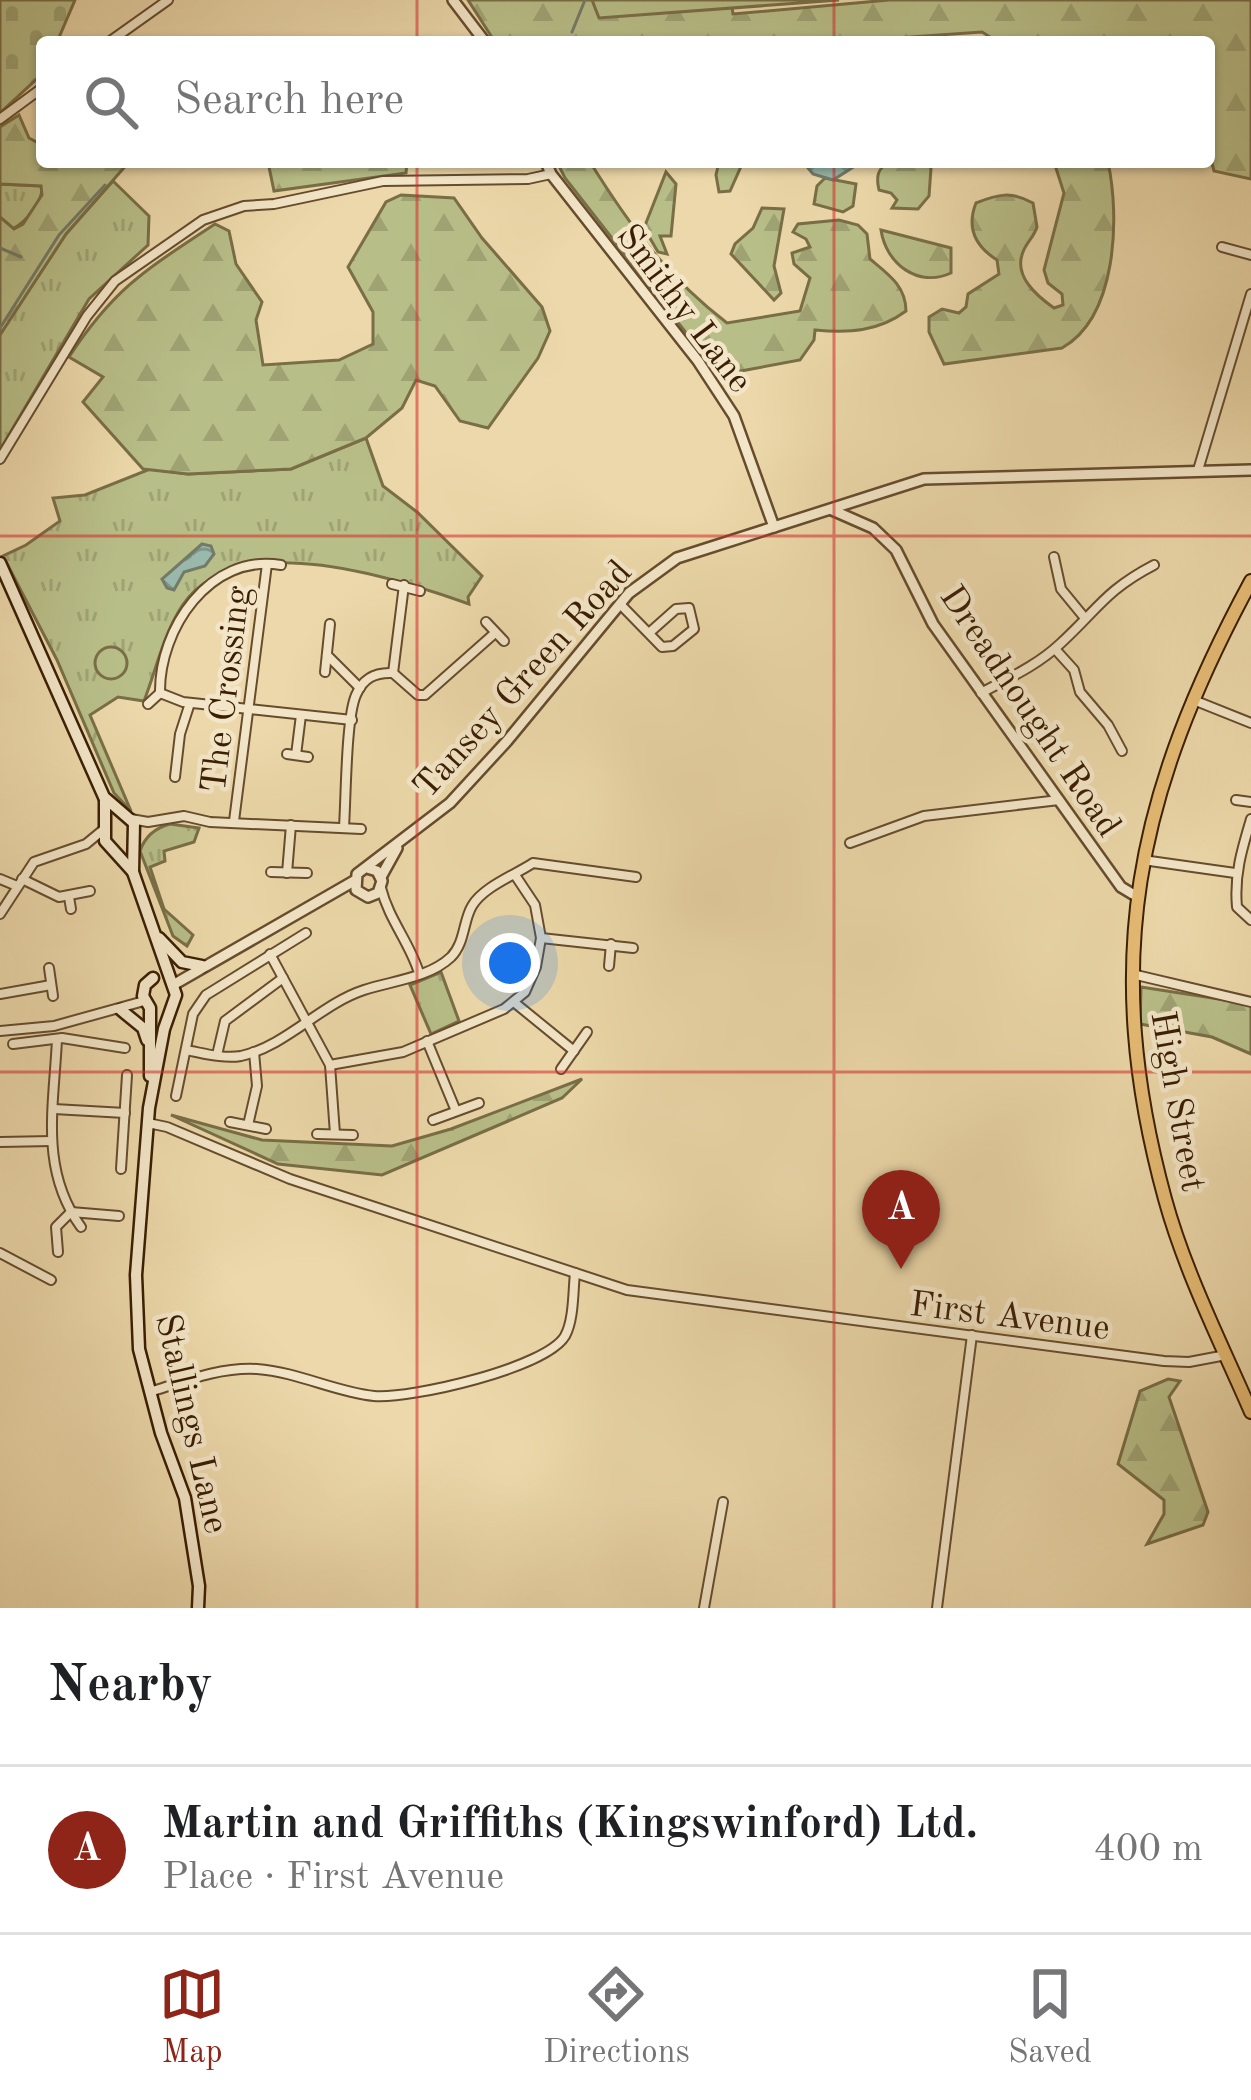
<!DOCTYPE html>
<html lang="en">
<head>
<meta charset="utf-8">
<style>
	body { margin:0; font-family:"Old Standard TT",serif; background:#f6f6f6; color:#202124 }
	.you { position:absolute; left:510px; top:963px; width:42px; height:42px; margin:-30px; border:9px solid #fff; border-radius:50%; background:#1a73e8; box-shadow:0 0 0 18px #1a73e833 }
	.badge { display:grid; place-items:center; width:78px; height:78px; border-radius:50%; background:#8f2418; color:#fff; font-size:39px; font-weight:700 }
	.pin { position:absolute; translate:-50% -99px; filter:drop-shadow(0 3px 6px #0008) }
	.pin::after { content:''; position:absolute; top:63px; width:42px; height:36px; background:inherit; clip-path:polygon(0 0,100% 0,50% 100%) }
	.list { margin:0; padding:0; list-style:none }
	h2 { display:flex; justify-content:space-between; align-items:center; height:156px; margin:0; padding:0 48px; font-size:51px }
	h2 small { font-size:39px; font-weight:400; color:#757577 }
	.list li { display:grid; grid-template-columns:78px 1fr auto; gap:36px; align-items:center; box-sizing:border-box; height:168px; padding:0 48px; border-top:3px solid #e0e0e0 }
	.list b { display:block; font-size:45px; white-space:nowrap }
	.list p { margin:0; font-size:39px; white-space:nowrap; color:#757577 }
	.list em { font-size:39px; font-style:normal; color:#757577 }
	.icon { flex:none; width:66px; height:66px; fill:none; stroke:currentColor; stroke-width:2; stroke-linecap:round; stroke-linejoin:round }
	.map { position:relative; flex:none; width:1251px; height:1608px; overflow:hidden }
	.search { position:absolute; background:#fff; box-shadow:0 3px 9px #0004; left:36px; right:36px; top:36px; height:132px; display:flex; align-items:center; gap:30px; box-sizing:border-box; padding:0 42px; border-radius:12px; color:#757577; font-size:45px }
	.sheet { height:324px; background:#fff }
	nav { display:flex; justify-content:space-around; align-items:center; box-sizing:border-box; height:168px; border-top:3px solid #e0e0e0; background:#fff; font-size:33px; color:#757577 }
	nav a { display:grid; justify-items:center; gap:6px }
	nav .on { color:#8f2418 }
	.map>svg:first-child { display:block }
	.grass { fill:url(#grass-tufts); stroke:#796e46; stroke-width:3 }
	.forest { fill:url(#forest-firs); stroke:#796e46; stroke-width:3 }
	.cemetery { fill:url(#cemetery-stones); stroke:#796e46; stroke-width:3 }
	.green { fill:#b8be88; stroke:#796e46; stroke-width:3 }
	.water { fill:url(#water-waves); stroke:#737b68; stroke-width:3 }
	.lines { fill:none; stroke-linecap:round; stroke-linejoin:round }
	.stream { stroke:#737b68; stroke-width:3 }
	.minor-casing { stroke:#664c2d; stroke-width:12 }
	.tertiary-casing { stroke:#664c2d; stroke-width:14 }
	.secondary-casing { stroke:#3a1e03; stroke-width:15 }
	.primary-casing { stroke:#3a1e03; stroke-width:16 }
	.minor { stroke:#f3e6c8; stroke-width:8 }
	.tertiary { stroke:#f3e6c8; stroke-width:9 }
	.secondary { stroke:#f3e6c8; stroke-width:10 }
	.primary { stroke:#e6bc75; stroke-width:12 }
	.grid { fill:none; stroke:#d62828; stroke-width:3; stroke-opacity:0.55 }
	.labels { text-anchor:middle; stroke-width:9; stroke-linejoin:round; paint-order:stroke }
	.street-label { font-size:36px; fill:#3a1e03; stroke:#f3e6c8 }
</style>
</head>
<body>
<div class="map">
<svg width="1251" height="1608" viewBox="0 0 1251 1608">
	<defs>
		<pattern id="grass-tufts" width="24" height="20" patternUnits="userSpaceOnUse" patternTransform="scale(3)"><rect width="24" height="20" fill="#b8be88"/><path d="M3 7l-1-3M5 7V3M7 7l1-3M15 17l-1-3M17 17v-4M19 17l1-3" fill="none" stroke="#9fa374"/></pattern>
		<pattern id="forest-firs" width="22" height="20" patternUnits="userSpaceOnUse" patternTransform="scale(3)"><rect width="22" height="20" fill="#b8be88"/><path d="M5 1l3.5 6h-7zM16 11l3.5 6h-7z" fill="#9fa374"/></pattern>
		<pattern id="cemetery-stones" width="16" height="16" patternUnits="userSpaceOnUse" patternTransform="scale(3)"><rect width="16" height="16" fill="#b8be88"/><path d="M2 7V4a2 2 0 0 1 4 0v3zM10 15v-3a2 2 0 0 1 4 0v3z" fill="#9fa374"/></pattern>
		<pattern id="water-waves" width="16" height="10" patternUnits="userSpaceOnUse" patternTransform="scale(3)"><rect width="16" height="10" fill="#99b9ac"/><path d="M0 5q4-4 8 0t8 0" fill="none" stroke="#7e968a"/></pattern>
	</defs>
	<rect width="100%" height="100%" fill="#ecd8aa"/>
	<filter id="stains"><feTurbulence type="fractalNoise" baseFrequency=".00167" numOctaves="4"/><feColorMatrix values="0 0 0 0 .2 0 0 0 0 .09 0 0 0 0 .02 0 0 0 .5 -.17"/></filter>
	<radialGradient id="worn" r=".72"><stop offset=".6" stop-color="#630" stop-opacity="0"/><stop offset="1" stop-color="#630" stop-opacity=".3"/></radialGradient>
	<g class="grass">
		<polygon points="113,181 149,216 148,245 89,299 0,450 0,333 66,234"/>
		<path d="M0 184 42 186C43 202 27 221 13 229L0 217Z"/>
		<path d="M366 438 383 486 417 512 482 576 468 597 469 604C397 578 245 529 188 598 165 626 157 668 144 701L118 697 90 715 131 811 114 793 57 660 3 556 26 545 60 521 53 498 85 495 150 469 188 474 291 469Z"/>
		<path d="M170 824 199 828 194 842 164 851 165 861 150 867 164 909 193 935 187 946 173 936 140 851C145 836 155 828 170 824Z"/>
		<polygon points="441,972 459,1021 431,1034 410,985"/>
	</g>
	<g class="forest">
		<polygon points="468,0 731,0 733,14 889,0 1251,0 1251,179 1214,171 1209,152 1209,42 998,42 982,32 838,42 495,42"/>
		<polygon points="19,115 29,138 42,145 42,162 129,162 66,234 0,335 0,217 14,229 23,224 42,195 41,186 0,184 0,127"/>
		<polygon points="268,162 407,162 406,173 274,191"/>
		<path d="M557 162H590C630 226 667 277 727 323L800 311 810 278 794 264 792 253 810 247 806 239 793 232 798 224 839 220 858 225 867 234 870 259C888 274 906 286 906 311 878 332 848 333 815 330L814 340 800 360 719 375 565 178Z"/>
		<polygon points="719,162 743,162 730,191 719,192 716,175"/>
		<path d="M890 162H924L931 168 929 196 918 209 892 208 897 200 891 193 879 190C876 177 877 168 890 162Z"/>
		<path d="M1054 162H1108C1120 218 1117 317 1062 348L944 364 929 332V317L942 309 959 313 966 307 968 294 999 274 997 260C975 246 966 228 976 203 998 194 1012 191 1033 203L1037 227C1034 237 1026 243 1023 252 1013 276 1037 296 1054 308L1063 305 1062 294 1048 283 1044 270 1064 193Z"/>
		<polygon points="666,172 676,184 671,236 660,236 667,254 658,252 644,228"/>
		<polygon points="825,178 856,184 853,206 843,212 814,204 817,186"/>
		<path d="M401 195 454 198 482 238 542 307 550 331 538 358 488 428 460 421 435 386 416 380 402 408 366 438 291 469 188 474 143 469 83 402 103 377 69 357C115 287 147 269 215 224L229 231 236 264 262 302 256 320 263 365 339 360 373 344V312L348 267 386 202Z"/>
		<polygon points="762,208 784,209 774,266 781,293 774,300 731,254 735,244 753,228"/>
		<path d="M881 230 951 248V273C918 288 886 264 881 230Z"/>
		<polygon points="1141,987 1251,1004 1251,1054 1212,1037 1140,1024"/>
		<polygon points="582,1079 562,1098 382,1175 278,1164 171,1115 262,1140 392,1146 451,1129"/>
		<polygon points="1168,1379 1180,1381 1169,1397 1208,1512 1203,1525 1147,1544 1164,1514 1164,1500 1118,1464 1140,1391"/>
	</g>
	<polygon class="cemetery" points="0,0 75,0 57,42 42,42 42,74 0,113"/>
	<g class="green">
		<polygon points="592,0 839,0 599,18"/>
		<circle cx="111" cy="663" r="16"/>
	</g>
	<g class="water">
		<polygon points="803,162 890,162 855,166 833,180 813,174"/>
		<polygon points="202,544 211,546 214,554 205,566 184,572 174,590 167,588 162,579"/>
	</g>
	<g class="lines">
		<g class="stream">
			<polyline points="572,32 585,0"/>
			<polyline points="0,248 21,257"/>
			<polyline points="0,328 59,235 105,185"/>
		</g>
		<defs>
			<g id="minor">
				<polyline points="109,42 168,0"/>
				<polyline points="0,119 42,88"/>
				<polyline points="1222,247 1251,255"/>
				<polyline points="0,459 87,316 115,281 203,220 244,206 274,204 383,181 528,179 551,174"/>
				<polyline points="1198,470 1251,294"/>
				<polyline points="1054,557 1061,589 1084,617"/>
				<polyline points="392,584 420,591"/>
				<polyline points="620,604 662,647 673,646 694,629 689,608 676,609 649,633"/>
				<polyline points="486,622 504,641"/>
				<polyline points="1055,649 1074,670 1080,692 1108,725 1122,751"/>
				<polyline points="327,655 360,688"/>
				<polyline points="325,672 330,624"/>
				<polyline points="393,673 404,585"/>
				<path d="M160 693C159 629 210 553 281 565"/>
				<polyline points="160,693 183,702 352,720"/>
				<path d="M981 693C1009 678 1038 665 1061 643 1098 609 1106 590 1154 565"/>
				<polyline points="1196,701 1251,723"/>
				<polyline points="148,704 160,693"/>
				<polyline points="287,754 308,757"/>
				<polyline points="296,755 301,715"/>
				<polyline points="175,777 180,734 190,703"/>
				<polyline points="1236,800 1251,802"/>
				<polyline points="131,819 148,822 184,816 210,822 361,829"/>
				<path d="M1251 819C1242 849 1234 875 1237 907L1251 920"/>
				<polyline points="234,821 267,564"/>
				<path d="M344 827C346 798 346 717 356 695 363 678 375 672 393 673L418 695H425L495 633"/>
				<polyline points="850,843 924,816 1059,800"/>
				<polyline points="1143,860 1235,873"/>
				<polyline points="271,872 307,873"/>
				<polyline points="287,873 291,825"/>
				<polyline points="0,879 17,886"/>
				<polyline points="22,879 59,897 90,891"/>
				<path d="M381 888C389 920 410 943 419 973"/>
				<polyline points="69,897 71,909"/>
				<polyline points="0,914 34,862 86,844 103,830"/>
				<polyline points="541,938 633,948"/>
				<polyline points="270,954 330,1065 335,1134"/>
				<polyline points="609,966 611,944"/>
				<polyline points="49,968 53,996"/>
				<polyline points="1132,974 1251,1002"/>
				<polyline points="0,994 51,985"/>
				<polyline points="515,1003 574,1051"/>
				<polyline points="0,1031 54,1026 144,1001"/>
				<path d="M57 1039C54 1106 39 1169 81 1227"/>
				<polyline points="427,1041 456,1111"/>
				<polyline points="13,1044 62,1038 125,1048"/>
				<path d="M186 1050C203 1053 223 1059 241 1056 286 1046 321 1004 364 990 391 981 429 978 451 957 465 943 463 921 472 906 483 887 515 875 533 863L636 877"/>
				<polyline points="217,1055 225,1021 283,978"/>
				<polyline points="330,1065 403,1052 504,1009 525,992 536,967 541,938 535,905 515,875"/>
				<polyline points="561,1069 587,1032"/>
				<polyline points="176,1096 193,1014 206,995 306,933"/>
				<polyline points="54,1109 125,1113"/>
				<polyline points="433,1120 479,1103"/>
				<polyline points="230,1122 266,1129"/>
				<polyline points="148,1123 167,1127 290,1179 627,1290 1164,1361 1189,1362 1226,1355"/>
				<polyline points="248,1125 257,1086 254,1052"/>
				<polyline points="317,1134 353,1135"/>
				<polyline points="0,1142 52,1141"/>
				<polyline points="121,1169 127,1075"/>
				<polyline points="58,1252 56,1227 71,1212 119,1216"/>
				<polyline points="0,1253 51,1280"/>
				<path d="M150 1392C185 1381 220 1367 257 1369 298 1372 335 1392 374 1396 411 1399 546 1368 565 1336 574 1320 573 1291 575 1273"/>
				<polyline points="704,1608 723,1502"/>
				<polyline points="937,1608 972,1335"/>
			</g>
			<g id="tertiary">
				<polyline points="453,0 485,42"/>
				<polyline points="546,162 551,174 698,361 734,416 774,527"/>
				<polyline points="832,510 873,528 896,550 933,624 1121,887 1136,896"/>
				<polyline points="367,868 377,871 382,881 378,893 368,897 356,890 357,874 450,803 507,741 629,593 677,558 924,479 1251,470"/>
				<polyline points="381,877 397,848"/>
				<polyline points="173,985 354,881"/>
			</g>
			<g id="secondary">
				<polyline points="0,563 104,797 134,823 133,872 176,995 164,1029 149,1108 136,1275 139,1349 161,1433 185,1498 199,1586 198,1608"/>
				<polyline points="105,800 105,841 133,872"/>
				<polyline points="159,938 182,962 202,966"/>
				<polyline points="121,1010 143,1028 147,1040"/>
				<polyline points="150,1076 150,1008 143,996 145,985 153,978"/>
			</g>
			<path id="primary" d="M1251 581C1136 794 1100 962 1165 1199 1185 1272 1221 1343 1251 1412"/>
		</defs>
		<use href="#minor" class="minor-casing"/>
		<use href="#tertiary" class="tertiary-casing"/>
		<use href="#secondary" class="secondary-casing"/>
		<use href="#primary" class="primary-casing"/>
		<use href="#minor" class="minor"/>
		<use href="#tertiary" class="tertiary"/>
		<use href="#secondary" class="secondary"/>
		<use href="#primary" class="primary"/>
	</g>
	<path class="grid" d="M417 0V42M834 0V42M417 162V1608M834 162V1608M0 536H1251M0 1072H1251"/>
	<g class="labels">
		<g class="street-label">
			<text transform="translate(686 307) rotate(53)" y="13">Smithy Lane</text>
			<text transform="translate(521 678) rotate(-48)" y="13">Tansey Green Road</text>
			<text transform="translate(224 689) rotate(-83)" y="13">The Crossing</text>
			<text transform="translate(1032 710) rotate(56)" y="13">Dreadnought Road</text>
			<text transform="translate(1180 1101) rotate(80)" y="13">High Street</text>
			<text transform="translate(1010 1314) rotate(7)" y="13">First Avenue</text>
			<text transform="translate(194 1423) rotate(77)" y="13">Stallings Lane</text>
		</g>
	</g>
	<rect width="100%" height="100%" filter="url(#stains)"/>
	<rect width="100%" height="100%" fill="url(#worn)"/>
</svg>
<div class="you"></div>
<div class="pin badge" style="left:901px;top:1269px">A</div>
<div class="search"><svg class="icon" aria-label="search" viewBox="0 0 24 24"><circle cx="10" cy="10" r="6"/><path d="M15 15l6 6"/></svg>Search here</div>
</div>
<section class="sheet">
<h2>Nearby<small></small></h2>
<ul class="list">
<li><span class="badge">A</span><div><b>Martin and Griffiths (Kingswinford) Ltd.</b><p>Place · First Avenue</p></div><em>400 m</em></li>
</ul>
</section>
<nav>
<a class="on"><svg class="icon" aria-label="map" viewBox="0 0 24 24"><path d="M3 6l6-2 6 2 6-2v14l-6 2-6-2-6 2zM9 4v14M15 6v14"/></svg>Map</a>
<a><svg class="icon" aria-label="directions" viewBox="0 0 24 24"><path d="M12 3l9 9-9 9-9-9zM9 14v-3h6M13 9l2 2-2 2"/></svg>Directions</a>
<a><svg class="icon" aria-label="saved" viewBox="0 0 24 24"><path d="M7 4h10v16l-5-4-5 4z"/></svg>Saved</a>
</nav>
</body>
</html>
